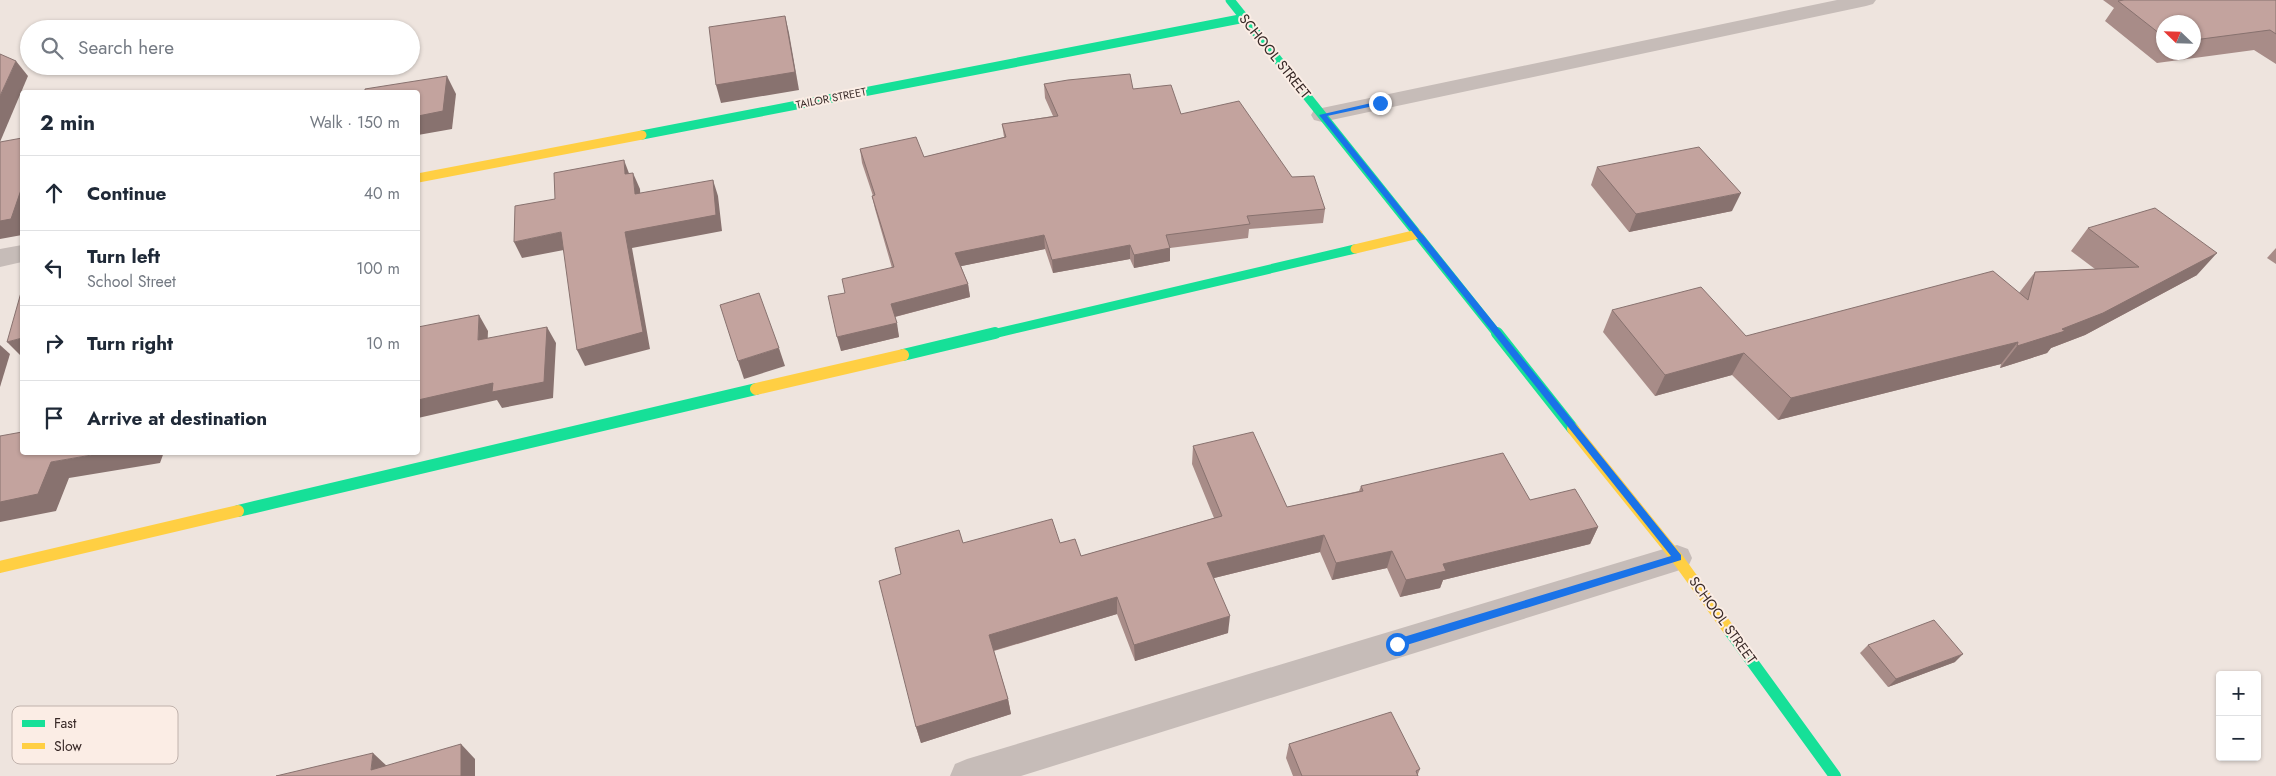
<!DOCTYPE html>
<html lang="en">
<head>
<meta charset="utf-8">
<style>
	body { margin:0; font-family:Jost,sans-serif; background:#f2f2f3; color:#1f2937 }
	.controls { position:absolute; right:15px; bottom:15px; display:grid; overflow:hidden; border-radius:5px; box-shadow:0 1px 4px #0004 }
	.controls button { width:45px; height:45px; display:grid; place-items:center; padding:0; border:0; border-bottom:1px solid #e0e1e3; background:#fff; color:#1f2937; font:25px sans-serif }
	.compass { position:absolute; left:2156px; top:15px; width:45px; height:45px; border-radius:50%; background:#fff; box-shadow:0 1px 4px #0004; rotate:293deg }
	.stop { position:absolute; width:15px; height:15px; margin:-11px; border:4px solid #1a73e8; border-radius:50%; background:#fff }
	.stop.end { background:#1a73e8; border-color:#fff; box-shadow:0 1px 5px #0008 }
	.list { margin:0; padding:0; list-style:none }
	h2 { display:flex; justify-content:space-between; align-items:center; height:65px; margin:0; padding:0 20px; font-size:21px }
	h2 small { font-size:16px; font-weight:400; color:#747a83 }
	.list li { display:grid; grid-template-columns:32px 1fr auto; gap:15px; align-items:center; box-sizing:border-box; height:75px; padding:0 20px; border-top:1px solid #e0e1e3 }
	.list b { display:block; font-size:19px; white-space:nowrap }
	.list p { margin:0; font-size:16px; white-space:nowrap; color:#747a83 }
	.list em { font-size:16px; font-style:normal; color:#747a83 }
	.icon { flex:none; width:28px; height:28px; fill:none; stroke:currentColor; stroke-width:2; stroke-linecap:round; stroke-linejoin:round }
	.map { position:relative; flex:none; width:2276px; height:776px; overflow:hidden }
	.search { position:absolute; background:#fff; box-shadow:0 1px 4px #0004; left:20px; top:20px; width:400px; height:55px; display:flex; align-items:center; gap:12px; box-sizing:border-box; padding:0 18px; border-radius:28px; color:#747a83; font-size:19px }
	.panel { position:absolute; background:#fff; box-shadow:0 1px 4px #0004; left:20px; top:90px; width:400px; height:365px; border-radius:5px }
	.map>svg:first-child { display:block }
	.lines { fill:none; stroke-linecap:round; stroke-linejoin:round }
	.street { fill:#c6bcb8; fill-rule:evenodd }
	.fast-far1 { stroke:#16e098; stroke-width:9 }
	.fast { stroke:#16e098; stroke-width:12 }
	.slow-far1 { stroke:#ffcf43; stroke-width:9 }
	.slow { stroke:#ffcf43; stroke-width:12 }
	.wall { fill:#a88c88; fill-rule:evenodd }
	.shaded-wall { fill:#88726f }
	.building { fill:#c3a39e; stroke:#88726f }
	.route { fill:#1a73e8 }
	.labels { text-anchor:middle; stroke-width:4; stroke-linejoin:round; paint-order:stroke }
	.far-street-label { font-size:11px; fill:#372826; stroke:#fbede5 }
	.street-label { font-size:14px; fill:#372826; stroke:#fbede5 }
	.key { fill:#fbede5; stroke:#c0b2ac; stroke-width:1 }
	.key-label { font-size:14px; fill:#372826 }
</style>
</head>
<body>
<div class="map">
<svg width="2276" height="776" viewBox="0 0 2276 776">
	<rect width="100%" height="100%" fill="#eee4de"/>
	<g class="lines">
		<g class="street">
			<polygon points="1837,0 1876,0 1873,4 1866,6 1322,122 1314,120 1311,115 1314,110 1322,108"/>
			<polygon points="22,245 22,262 0,267 0,249"/>
			<polygon points="1677,545 1688,549 1692,558 1688,567 1677,571 1021,776 950,776 955,764 967,759"/>
		</g>
		<g class="fast-far1">
			<polyline points="1230,0 1498,335"/>
			<polyline points="642,135 1245,18"/>
			<polyline points="989,335 1355,249"/>
		</g>
		<g class="fast">
			<polyline points="1497,333 1573,429"/>
			<polyline points="903,355 995,333"/>
			<polyline points="238,511 756,389"/>
			<polyline points="1729,630 1835,776"/>
		</g>
		<g class="slow-far1">
			<polyline points="418,178 642,135"/>
			<polyline points="1355,249 1418,234"/>
		</g>
		<g class="slow">
			<polyline points="756,389 903,355"/>
			<polyline points="1573,429 1677,558 1729,630"/>
			<polyline points="0,567 238,511"/>
		</g>
	</g>
	<g class="wall">
		<path d="M2103 0H2276V64L2254 50 2157 63 2105 21 2114 8ZM2164 22H2194V52H2164Z"/>
		<polygon points="1044,84 1133,89 1181,114 1292,177 1325,209 1323,223 1249,229 1248,238 1170,248 1170,261 1134,268 1130,259 1053,273 1045,249 961,266 968,284 970,297 895,317 899,337 841,351 845,293 892,268 875,209 872,196 873,196 862,163 860,149 924,157 1004,137 1002,124 1053,116 1045,98"/>
		<polygon points="1597,167 1732,211 1629,232 1591,185"/>
		<polygon points="2088,228 2197,275 2085,335 2051,348 2047,353 2000,368 2001,364 1778,420 1732,375 1655,396 1603,332 1612,310 1746,336 2019,293 2035,272 2095,269 2071,251"/>
		<polygon points="2276,248 2276,264 2267,258"/>
		<polygon points="1193,446 1287,507 1359,491 1361,486 1530,500 1598,527 1590,544 1443,580 1440,588 1400,597 1387,568 1332,580 1320,552 1214,578 1228,633 1135,661 1117,614 994,651 1008,699 1011,714 921,743 916,727 901,574 963,543 1060,543 1081,556 1214,518 1192,464"/>
		<polygon points="1868,645 1955,662 1888,687 1860,653"/>
		<polygon points="1289,744 1420,769 1418,774 1418,776 1293,776 1286,758"/>
	</g>
	<g class="shaded-wall">
		<polygon points="785,16 789,33 799,90 721,103 716,85"/>
		<polygon points="16,61 28,76 0,142 0,96"/>
		<polygon points="447,76 456,94 452,129 418,135 418,116"/>
		<polygon points="624,160 630,176 625,174"/>
		<polygon points="633,173 640,189 641,210 635,194"/>
		<polygon points="713,180 718,196 722,231 632,248 650,349 585,366 577,350 625,232"/>
		<polygon points="22,187 22,235 0,239 0,221"/>
		<polygon points="1741,193 1732,211 1629,232 1636,214"/>
		<polygon points="561,232 569,249 522,258 514,242"/>
		<polygon points="1044,235 1045,249 957,267 955,253"/>
		<polygon points="1130,245 1130,259 1053,273 1052,260"/>
		<polygon points="1170,248 1170,261 1134,268 1134,255"/>
		<polygon points="2217,253 2197,275 2085,335 2051,348 2047,353 2000,368 2017,346 2062,329"/>
		<polygon points="418,281 420,285 418,296"/>
		<polygon points="968,284 970,297 894,317 891,304"/>
		<polygon points="479,315 488,331 487,356 478,340"/>
		<polygon points="897,323 899,337 841,351 837,337"/>
		<polygon points="547,327 556,343 553,398 502,408 497,400 418,418 418,400"/>
		<polygon points="22,338 22,357 7,342"/>
		<polygon points="2018,342 2001,364 1778,420 1791,398"/>
		<polygon points="0,345 10,354 0,387"/>
		<polygon points="779,348 785,366 744,379 738,361"/>
		<polygon points="1744,353 1732,375 1655,396 1665,375"/>
		<polygon points="109,452 164,452 160,463 69,478 56,511 0,522 0,502 51,462"/>
		<polygon points="1598,527 1590,544 1443,580 1440,588 1400,597 1406,580 1443,564"/>
		<polygon points="1324,535 1320,552 1206,580 1207,563"/>
		<polygon points="1392,551 1387,568 1332,580 1336,563"/>
		<polygon points="1117,597 1117,614 992,651 989,635"/>
		<polygon points="1230,616 1228,633 1135,661 1134,645"/>
		<polygon points="1963,654 1955,662 1888,687 1896,679"/>
		<polygon points="1008,699 1011,714 921,743 916,727"/>
		<polygon points="461,744 475,759 475,776 461,776"/>
		<polygon points="373,753 389,768 371,770"/>
	</g>
	<g class="building">
		<polygon points="2124,0 2276,0 2276,34 2270,30 2194,40 2194,22 2164,22 2164,37 2118,1"/>
		<polygon points="785,16 795,72 716,85 709,27"/>
		<polygon points="0,54 16,61 0,96"/>
		<polygon points="1130,74 1133,89 1171,85 1181,114 1239,101 1292,177 1314,176 1325,209 1247,216 1250,224 1166,235 1170,248 1134,255 1130,245 1052,260 1044,235 955,253 968,284 891,304 897,323 837,337 828,296 845,293 842,279 894,267 872,196 875,195 860,149 916,137 924,157 1006,137 1002,124 1058,116 1044,84 1068,80"/>
		<polygon points="447,76 443,111 418,116 418,92 365,92 365,89"/>
		<polygon points="22,138 22,187 11,219 0,221 0,142"/>
		<polygon points="1699,147 1741,193 1636,214 1597,167"/>
		<polygon points="624,160 625,174 633,173 635,194 713,180 716,215 625,232 643,332 577,350 561,232 514,242 515,206 555,199 554,173"/>
		<polygon points="2155,208 2217,253 2103,313 2062,329 2065,331 2017,346 2018,342 1791,398 1744,353 1665,375 1612,310 1701,287 1746,336 1993,271 2028,300 2035,272 2139,267 2088,228"/>
		<polygon points="22,289 22,338 7,342"/>
		<polygon points="759,293 779,348 738,361 720,305"/>
		<polygon points="479,315 478,340 547,327 544,382 492,392 493,383 418,400 418,327"/>
		<polygon points="22,432 22,452 109,452 51,462 38,494 0,502 0,436"/>
		<polygon points="1253,432 1287,507 1363,491 1361,486 1503,453 1530,500 1575,489 1598,527 1443,564 1446,571 1406,580 1392,551 1336,563 1324,535 1207,563 1230,616 1134,645 1117,597 989,635 1008,699 916,727 879,581 901,574 895,548 959,530 963,543 1052,519 1060,543 1075,539 1081,556 1222,516 1193,446"/>
		<polygon points="1934,620 1963,654 1896,679 1868,645"/>
		<polygon points="1391,712 1420,769 1416,771 1418,776 1302,776 1289,744"/>
		<polygon points="461,744 461,776 276,776 373,753 371,770"/>
	</g>
	<polygon class="route" points="1380,101 1383,104 1327,116 1681,555 1681,560 1397,648 1394,647 1392,644 1397,639 1671,556 1319,115"/>
	<g class="labels">
		<g class="far-street-label">
			<text transform="translate(831 98) rotate(-11)" y="4">TAILOR STREET</text>
		</g>
		<g class="street-label">
			<text transform="translate(1275 56) rotate(51)" y="5">SCHOOL STREET</text>
			<text transform="translate(1723 620) rotate(54)" y="5">SCHOOL STREET</text>
		</g>
	</g>
	<rect x="12" y="706" width="166" height="58" rx="8" class="key"/>
	<rect x="22" y="720" width="23" height="7" fill="#16e098"/>
	<rect x="22" y="743" width="23" height="6" fill="#ffcf43"/>
	<g class="key-label">
		<text x="54" y="728">Fast</text>
		<text x="54" y="751">Slow</text>
	</g>
</svg>
<div class="controls">
<button>+</button>
<button>−</button>
</div>
<svg class="compass" viewBox="-18 -18 36 36"><path d="M0-13l5 13h-10z" fill="#e53935"/><path d="M0 13l5-13h-10z" fill="#747a83"/></svg>
<div class="stop" style="left:1397px;top:644px"></div>
<div class="stop end" style="left:1380px;top:103px"></div>
<div class="search"><svg class="icon" aria-label="search" viewBox="0 0 24 24"><circle cx="10" cy="10" r="6"/><path d="M15 15l6 6"/></svg>Search here</div>
<section class="panel">
<h2>2 min<small>Walk · 150 m</small></h2>
<ul class="list">
<li><svg class="icon" aria-label="ahead" viewBox="0 0 24 24"><path d="M12 20V5M6 11l6-6 6 6"/></svg><div><b>Continue</b></div><em>40 m</em></li>
<li><svg class="icon" aria-label="left" viewBox="0 0 24 24"><path d="M17 20v-9H6M10 6l-5 5 5 5"/></svg><div><b>Turn left</b><p>School Street</p></div><em>100 m</em></li>
<li><svg class="icon" aria-label="right" viewBox="0 0 24 24"><path d="M7 20v-9h11M14 6l5 5-5 5"/></svg><div><b>Turn right</b></div><em>10 m</em></li>
<li><svg class="icon" aria-label="arrive" viewBox="0 0 24 24"><path d="M6 21V4h12l-3 4 3 4H6"/></svg><div><b>Arrive at destination</b></div></li>
</ul>
</section>
</div>
</body>
</html>
